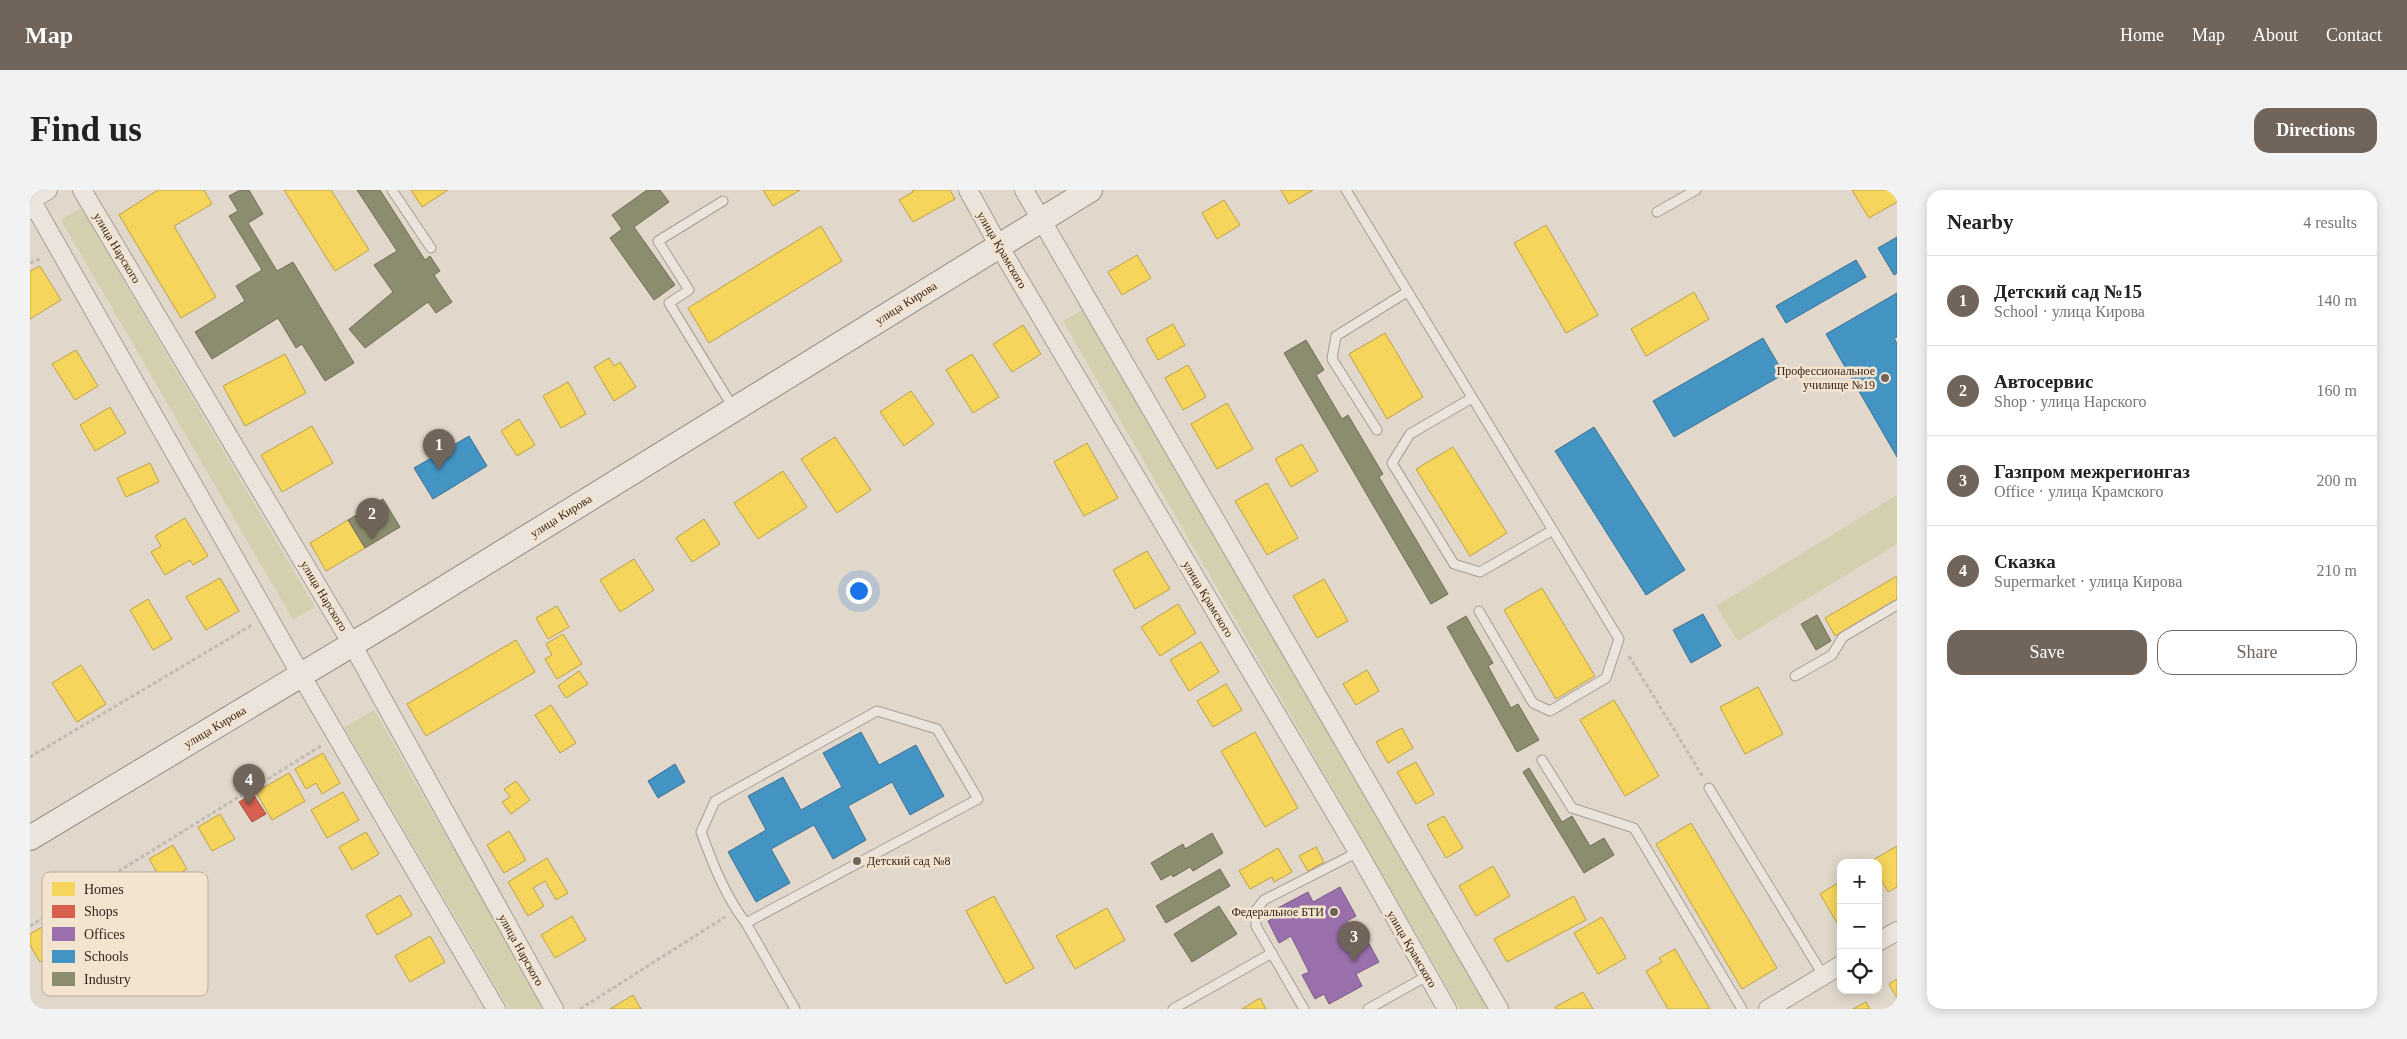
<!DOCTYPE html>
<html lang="en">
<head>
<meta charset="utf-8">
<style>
	body { margin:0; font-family:"Times New Roman",serif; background:#f2f2f2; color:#222 }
	.controls { position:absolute; right:15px; bottom:15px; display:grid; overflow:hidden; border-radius:10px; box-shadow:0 2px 12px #0003 }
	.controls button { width:45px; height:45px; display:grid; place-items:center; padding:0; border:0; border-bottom:1px solid #e0e0e0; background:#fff; color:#222; font:25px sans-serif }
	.you { position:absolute; left:828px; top:400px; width:18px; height:18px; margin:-12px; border:4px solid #fff; border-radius:50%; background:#1a73e8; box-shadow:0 0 0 8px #1a73e833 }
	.badge { display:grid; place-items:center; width:32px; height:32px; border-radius:50%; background:#71645a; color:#fff; font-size:16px; font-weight:700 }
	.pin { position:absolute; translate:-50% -41px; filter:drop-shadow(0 1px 2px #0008) }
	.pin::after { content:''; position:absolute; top:26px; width:18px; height:15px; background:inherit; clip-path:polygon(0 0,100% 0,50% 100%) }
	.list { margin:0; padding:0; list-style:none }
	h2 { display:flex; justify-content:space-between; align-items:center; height:65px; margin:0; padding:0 20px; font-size:21px }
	h2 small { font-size:16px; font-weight:400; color:#767676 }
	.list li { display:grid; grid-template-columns:32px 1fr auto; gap:15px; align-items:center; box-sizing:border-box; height:90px; padding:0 20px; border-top:1px solid #e0e0e0 }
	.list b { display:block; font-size:19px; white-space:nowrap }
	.list p { margin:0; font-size:16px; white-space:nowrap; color:#767676 }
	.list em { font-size:16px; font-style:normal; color:#767676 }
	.actions { display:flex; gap:10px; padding:15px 20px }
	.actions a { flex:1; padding:11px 0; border:1px solid #71645a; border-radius:15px; text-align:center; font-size:18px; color:#71645a }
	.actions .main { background:#71645a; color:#fff }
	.icon { flex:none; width:28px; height:28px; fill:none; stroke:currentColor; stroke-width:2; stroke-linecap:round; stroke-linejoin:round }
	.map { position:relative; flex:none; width:1867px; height:819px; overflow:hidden; border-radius:15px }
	header { display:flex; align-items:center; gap:30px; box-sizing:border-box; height:70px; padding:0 25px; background:#71645a; color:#fff }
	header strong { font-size:24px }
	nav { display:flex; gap:28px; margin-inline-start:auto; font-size:18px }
	.intro { display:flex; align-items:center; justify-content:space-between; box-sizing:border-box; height:120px; padding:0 30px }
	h1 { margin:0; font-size:35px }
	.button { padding:12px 22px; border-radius:15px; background:#71645a; color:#fff; font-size:18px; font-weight:700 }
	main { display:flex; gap:30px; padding:0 30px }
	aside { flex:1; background:#fff; border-radius:15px; box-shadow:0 2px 12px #0003 }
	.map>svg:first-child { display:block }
	.green { fill:#d4cfae }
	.homes { fill:#f6d55c; stroke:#bca049 }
	.shops { fill:#d6604d; stroke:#a54e3f }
	.offices { fill:#9970ab; stroke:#7b5a80 }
	.schools { fill:#4393c3; stroke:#3e7291 }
	.industry { fill:#8c8c6e; stroke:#726d56 }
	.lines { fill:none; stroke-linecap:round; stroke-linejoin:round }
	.lane-casing { stroke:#a69d95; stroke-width:11 }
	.street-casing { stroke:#a69d95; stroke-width:20 }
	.secondary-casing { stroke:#968d84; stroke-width:26 }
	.path { stroke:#c2bbb3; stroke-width:3; stroke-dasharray:4 2.5; stroke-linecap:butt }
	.lane { stroke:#eae4dc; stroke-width:9 }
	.street { stroke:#eae4dc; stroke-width:18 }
	.secondary { stroke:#eae4dc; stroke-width:24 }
	.poi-dot { fill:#71645a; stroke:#f3e4d0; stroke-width:2 }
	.labels { text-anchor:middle; stroke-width:5; stroke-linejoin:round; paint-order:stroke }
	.street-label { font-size:12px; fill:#34251d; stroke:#f3e4d0 }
	.poi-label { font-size:12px; fill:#34251d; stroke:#f3e4d0; text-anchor:end }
	.key { fill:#f3e4d0; stroke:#baab9a; stroke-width:1 }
	.key-label { font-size:14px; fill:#34251d }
</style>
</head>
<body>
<header>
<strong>Map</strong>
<nav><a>Home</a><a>Map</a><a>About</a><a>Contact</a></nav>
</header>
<div class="intro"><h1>Find us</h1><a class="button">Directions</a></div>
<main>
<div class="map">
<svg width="1867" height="819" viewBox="0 0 1867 819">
	<rect width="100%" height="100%" fill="#e1d8cb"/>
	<g class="green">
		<polygon points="51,18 285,417 263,430 31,30"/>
		<polygon points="1054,119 1458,819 1430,819 1033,131"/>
		<polygon points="1867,305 1867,354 1708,451 1686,416"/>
		<polygon points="344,520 515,819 479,819 314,537"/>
	</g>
	<g class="homes">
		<polygon points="128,0 174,0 182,14 144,36 186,107 151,128 89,25"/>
		<polygon points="254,0 301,0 339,60 305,81"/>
		<polygon points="381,0 418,0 392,17"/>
		<polygon points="733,0 770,0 743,16"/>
		<polygon points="882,0 920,0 925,9 883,32 869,10 883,2"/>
		<polygon points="1251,0 1283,0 1259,14"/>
		<polygon points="1822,0 1867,0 1867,12 1839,28"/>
		<polygon points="1194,10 1210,35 1187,49 1172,23"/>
		<polygon points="1516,35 1568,125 1536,143 1484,53"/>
		<polygon points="791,36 812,71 679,153 658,118"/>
		<polygon points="1107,65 1121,88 1092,105 1078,82"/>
		<polygon points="10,76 31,110 0,129 0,81"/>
		<polygon points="1664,102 1679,129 1616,166 1601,139"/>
		<polygon points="1143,134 1155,155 1128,170 1116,149"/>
		<polygon points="993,135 1011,164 982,182 963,154"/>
		<polygon points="1355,143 1393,207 1357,229 1319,164"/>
		<polygon points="46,160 68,196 45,210 22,174"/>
		<polygon points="255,164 276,203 215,236 193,196"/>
		<polygon points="942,164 969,207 943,223 916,180"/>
		<polygon points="579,168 584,176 590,172 606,197 584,211 564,177"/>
		<polygon points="1158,175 1176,207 1153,220 1135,188"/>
		<polygon points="538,192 556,224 531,238 513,206"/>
		<polygon points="881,201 904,234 874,256 850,222"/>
		<polygon points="1197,213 1223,259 1187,279 1161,234"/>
		<polygon points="80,217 96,243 65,261 50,235"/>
		<polygon points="489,229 505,255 487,266 471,241"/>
		<polygon points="282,236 303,273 252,302 231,265"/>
		<polygon points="805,247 841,300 807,323 771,269"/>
		<polygon points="1057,253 1088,308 1054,326 1024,272"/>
		<polygon points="1272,254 1288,281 1261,297 1245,269"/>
		<polygon points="1423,257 1477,343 1440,366 1386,279"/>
		<polygon points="120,273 129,292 96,307 87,288"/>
		<polygon points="753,281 777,317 728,349 704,313"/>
		<polygon points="1237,293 1268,348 1237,365 1205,311"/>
		<polygon points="155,328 178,366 163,375 160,370 135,385 121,362 131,356 125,346"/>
		<polygon points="674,329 690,354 662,372 646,348"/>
		<polygon points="318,330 335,358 296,381 280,353"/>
		<polygon points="1117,361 1140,399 1105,419 1083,380"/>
		<polygon points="604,369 624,400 590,422 570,390"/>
		<polygon points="1867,386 1867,409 1805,446 1795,428"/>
		<polygon points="190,388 209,421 176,440 156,407"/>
		<polygon points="1294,389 1318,431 1287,448 1263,406"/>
		<polygon points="1512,398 1565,486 1526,509 1474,420"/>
		<polygon points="118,409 142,449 123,460 100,420"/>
		<polygon points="1148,414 1166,443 1130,466 1111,437"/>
		<polygon points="527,416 539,437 518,449 506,428"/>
		<polygon points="533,444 552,474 527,489 515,469 522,465 516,454"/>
		<polygon points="486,450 505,482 396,546 377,514"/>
		<polygon points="1171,452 1189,482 1159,501 1140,470"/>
		<polygon points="51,475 76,514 47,532 22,493"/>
		<polygon points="1337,480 1349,501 1326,515 1313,494"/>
		<polygon points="549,481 558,494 536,508 528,496"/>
		<polygon points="1196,494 1212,520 1183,537 1167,511"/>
		<polygon points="1728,497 1753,544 1715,564 1690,517"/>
		<polygon points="1584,510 1629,586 1595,606 1550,530"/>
		<polygon points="521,515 546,553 530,563 505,525"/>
		<polygon points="1372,538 1383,558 1358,573 1346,552"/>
		<polygon points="1225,542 1268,618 1235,637 1191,561"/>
		<polygon points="293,563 310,593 292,604 286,593 276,599 265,579"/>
		<polygon points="1386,572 1404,604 1386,614 1367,582"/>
		<polygon points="259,583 275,611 242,630 226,602"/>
		<polygon points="486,591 500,610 481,624 472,612 480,607 474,599"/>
		<polygon points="313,602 329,630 297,648 281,620"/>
		<polygon points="190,624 205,649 182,661 168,637"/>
		<polygon points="1414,626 1433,658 1416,668 1397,635"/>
		<polygon points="1661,633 1747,778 1712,799 1626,654"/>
		<polygon points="479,641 496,670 474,683 457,655"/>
		<polygon points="336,642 349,664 322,680 309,657"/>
		<polygon points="143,655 157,679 133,693 119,669"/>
		<polygon points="1867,656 1867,697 1858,702 1848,684 1848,673 1841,671"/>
		<polygon points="1286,657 1294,672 1278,681 1269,666"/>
		<polygon points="1248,658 1262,682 1244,692 1242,687 1220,699 1209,681"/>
		<polygon points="517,668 538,703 526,710 515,691 503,698 514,716 498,726 478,692"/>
		<polygon points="1463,676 1480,706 1446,726 1429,696"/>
		<polygon points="1811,691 1811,735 1809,736 1790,704"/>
		<polygon points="370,705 382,725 347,745 336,725"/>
		<polygon points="964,706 1004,778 976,794 936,721"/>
		<polygon points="1544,706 1556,730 1477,772 1464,749"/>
		<polygon points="1077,718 1095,750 1045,779 1026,746"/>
		<polygon points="33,725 61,773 47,781 33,758 10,772 0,755 0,744"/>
		<polygon points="542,726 556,750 525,768 511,745"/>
		<polygon points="1572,727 1596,768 1568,784 1544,743"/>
		<polygon points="400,746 415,772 380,792 365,766"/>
		<polygon points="1645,759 1680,819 1638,819 1616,781 1632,772 1629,768"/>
		<polygon points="1867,789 1867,808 1859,794"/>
		<polygon points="1553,802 1563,819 1526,819 1525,817"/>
		<polygon points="603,805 611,819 580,819"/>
		<polygon points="1230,808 1236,819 1212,819"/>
		<polygon points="1836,812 1840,819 1823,819"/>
	</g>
	<polygon class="shops" points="223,604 236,624 222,632 209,612"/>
	<polygon class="offices" points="1310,697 1326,726 1317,731 1328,752 1336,748 1349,772 1326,784 1332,796 1299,814 1294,804 1285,809 1272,785 1279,782 1261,746 1249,753 1238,731 1249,725 1246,719 1278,702 1283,712"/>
	<g class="schools">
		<polygon points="1867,47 1867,83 1864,85 1848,58"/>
		<polygon points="1826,70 1836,87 1756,133 1746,116"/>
		<polygon points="1867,103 1867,147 1864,148 1867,153 1867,267 1796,144"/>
		<polygon points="1733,148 1754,184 1644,247 1623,211"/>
		<polygon points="1564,237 1655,380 1616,405 1525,261"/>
		<polygon points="439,246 457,276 403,309 384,278"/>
		<polygon points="1673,424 1691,456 1661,473 1643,440"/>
		<polygon points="831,542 849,575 886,555 914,606 880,625 862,592 818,616 836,650 803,669 784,635 741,659 760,693 726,712 698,662 736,640 718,606 753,587 771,620 812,597 793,563"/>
		<polygon points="645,574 655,592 628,608 618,591"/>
	</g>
	<g class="industry">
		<polygon points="210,0 219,0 233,24 218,33 247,81 263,72 324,173 295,191 272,154 266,158 248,128 182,169 165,142 215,111 206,96 232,80 199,26 208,21 199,6"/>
		<polygon points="327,0 350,0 395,70 400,66 410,81 404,85 422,112 406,123 398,112 335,158 319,139 363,102 344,75 367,61"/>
		<polygon points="617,0 630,0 639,12 604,37 645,95 624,110 580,48 592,39 582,25"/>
		<polygon points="1276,150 1294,180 1286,185 1312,229 1318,225 1353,284 1349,287 1418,404 1401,414 1254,163"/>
		<polygon points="353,309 370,337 335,358 318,330"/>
		<polygon points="1787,425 1801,451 1786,460 1771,434"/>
		<polygon points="1436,426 1463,473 1458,476 1481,518 1488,514 1509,550 1487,562 1417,437"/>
		<polygon points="1499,578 1532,632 1542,626 1560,656 1574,648 1584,665 1554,683 1493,582"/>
		<polygon points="1182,643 1193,663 1163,681 1160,677 1143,687 1142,684 1131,690 1121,673 1153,654 1155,659"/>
		<polygon points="1190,679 1200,696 1136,733 1126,716"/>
		<polygon points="1189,716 1207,744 1162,772 1144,744"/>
	</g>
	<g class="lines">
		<defs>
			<g id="lane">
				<polyline points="362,0 401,58"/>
				<polyline points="1316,0 1589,449 1576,488 1520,521 1503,513 1449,421"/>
				<polyline points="693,11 628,51 659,100 639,113 704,219"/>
				<polyline points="1627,22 1666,0"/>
				<polyline points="1442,208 1380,244 1362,273 1424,374 1450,382 1523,340"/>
				<polyline points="1347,240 1302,169 1306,146 1377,102"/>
				<polyline points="1765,486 1802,465 1813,447 1867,415"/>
				<polyline points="1512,570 1542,618 1604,638 1712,819"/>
				<polyline points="1679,598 1793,785"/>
				<path d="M716 733 948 609 907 539 847 521 685 611 671 642C683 674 695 706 716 733L765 819"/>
				<polyline points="1143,819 1242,763"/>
				<polyline points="1274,819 1226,736 1226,720 1234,710 1328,662"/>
				<polyline points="1338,819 1397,786"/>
			</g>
			<g id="street">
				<polyline points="52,0 322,454 524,819"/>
				<polyline points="938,0 969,56 1328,662 1417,819"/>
				<polyline points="994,0 1469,819"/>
				<polyline points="0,8 271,485 466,819"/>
				<polyline points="0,20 2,10 18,0"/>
				<polyline points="1848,752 1867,741"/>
				<polyline points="1738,819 1811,775"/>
			</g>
			<polyline id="secondary" points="0,648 361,431 1060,0"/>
		</defs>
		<use href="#lane" class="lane-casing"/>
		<use href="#street" class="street-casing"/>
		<use href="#secondary" class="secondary-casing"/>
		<g class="path">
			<polyline points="0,73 12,68"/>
			<polyline points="1599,466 1673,587"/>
			<polyline points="0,567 222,435"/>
			<polyline points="0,736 291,556"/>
			<polyline points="550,819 695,727"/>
		</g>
		<use href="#lane" class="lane"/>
		<use href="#street" class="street"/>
		<use href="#secondary" class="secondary"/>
	</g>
	<g class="poi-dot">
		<circle cx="1855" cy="188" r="5"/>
		<circle cx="827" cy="671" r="5"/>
		<circle cx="1304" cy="722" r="5"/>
	</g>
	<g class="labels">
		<g class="street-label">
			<text transform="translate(87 58) rotate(59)" y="4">улица Нарского</text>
			<text transform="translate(972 60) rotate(60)" y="4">улица Крамского</text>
			<text transform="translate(876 113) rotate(-32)" y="4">улица Кирова</text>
			<text transform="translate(531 326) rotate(-32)" y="4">улица Кирова</text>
			<text transform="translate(294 406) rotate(59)" y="4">улица Нарского</text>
			<text transform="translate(1178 409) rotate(59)" y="4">улица Крамского</text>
			<text transform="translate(185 537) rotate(-31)" y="4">улица Кирова</text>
			<text transform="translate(1382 759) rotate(60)" y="4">улица Крамского</text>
			<text transform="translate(491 760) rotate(61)" y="4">улица Нарского</text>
		</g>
		<g class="poi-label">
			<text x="1845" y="185">Профессиональное<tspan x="1845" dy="14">училище №19</tspan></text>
			<text x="837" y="675" text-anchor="start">Детский сад №8</text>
			<text x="1294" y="726">Федеральное БТИ</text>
		</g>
	</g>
	<rect x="12" y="682" width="166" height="124" rx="8" class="key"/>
	<rect x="22" y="692" width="23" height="14" fill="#f6d55c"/>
	<rect x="22" y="715" width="23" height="13" fill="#d6604d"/>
	<rect x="22" y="737" width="23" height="14" fill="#9970ab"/>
	<rect x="22" y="760" width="23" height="13" fill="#4393c3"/>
	<rect x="22" y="782" width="23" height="14" fill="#8c8c6e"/>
	<g class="key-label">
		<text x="54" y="704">Homes</text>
		<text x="54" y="726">Shops</text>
		<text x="54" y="749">Offices</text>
		<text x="54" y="771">Schools</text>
		<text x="54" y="794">Industry</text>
	</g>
</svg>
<div class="controls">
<button>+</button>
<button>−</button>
<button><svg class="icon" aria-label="locate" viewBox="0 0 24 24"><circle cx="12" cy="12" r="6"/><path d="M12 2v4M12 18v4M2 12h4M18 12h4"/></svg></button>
</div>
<div class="you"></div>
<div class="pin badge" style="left:409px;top:280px">1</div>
<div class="pin badge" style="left:342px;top:349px">2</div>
<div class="pin badge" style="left:1324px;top:772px">3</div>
<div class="pin badge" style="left:219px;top:615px">4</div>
</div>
<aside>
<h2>Nearby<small>4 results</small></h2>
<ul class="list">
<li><span class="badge">1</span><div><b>Детский сад №15</b><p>School · улица Кирова</p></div><em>140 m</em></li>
<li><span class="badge">2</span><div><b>Автосервис</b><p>Shop · улица Нарского</p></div><em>160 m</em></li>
<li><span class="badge">3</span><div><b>Газпром межрегионгаз</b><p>Office · улица Крамского</p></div><em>200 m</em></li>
<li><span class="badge">4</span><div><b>Сказка</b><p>Supermarket · улица Кирова</p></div><em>210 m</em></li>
</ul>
<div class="actions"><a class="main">Save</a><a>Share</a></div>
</aside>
</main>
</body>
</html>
